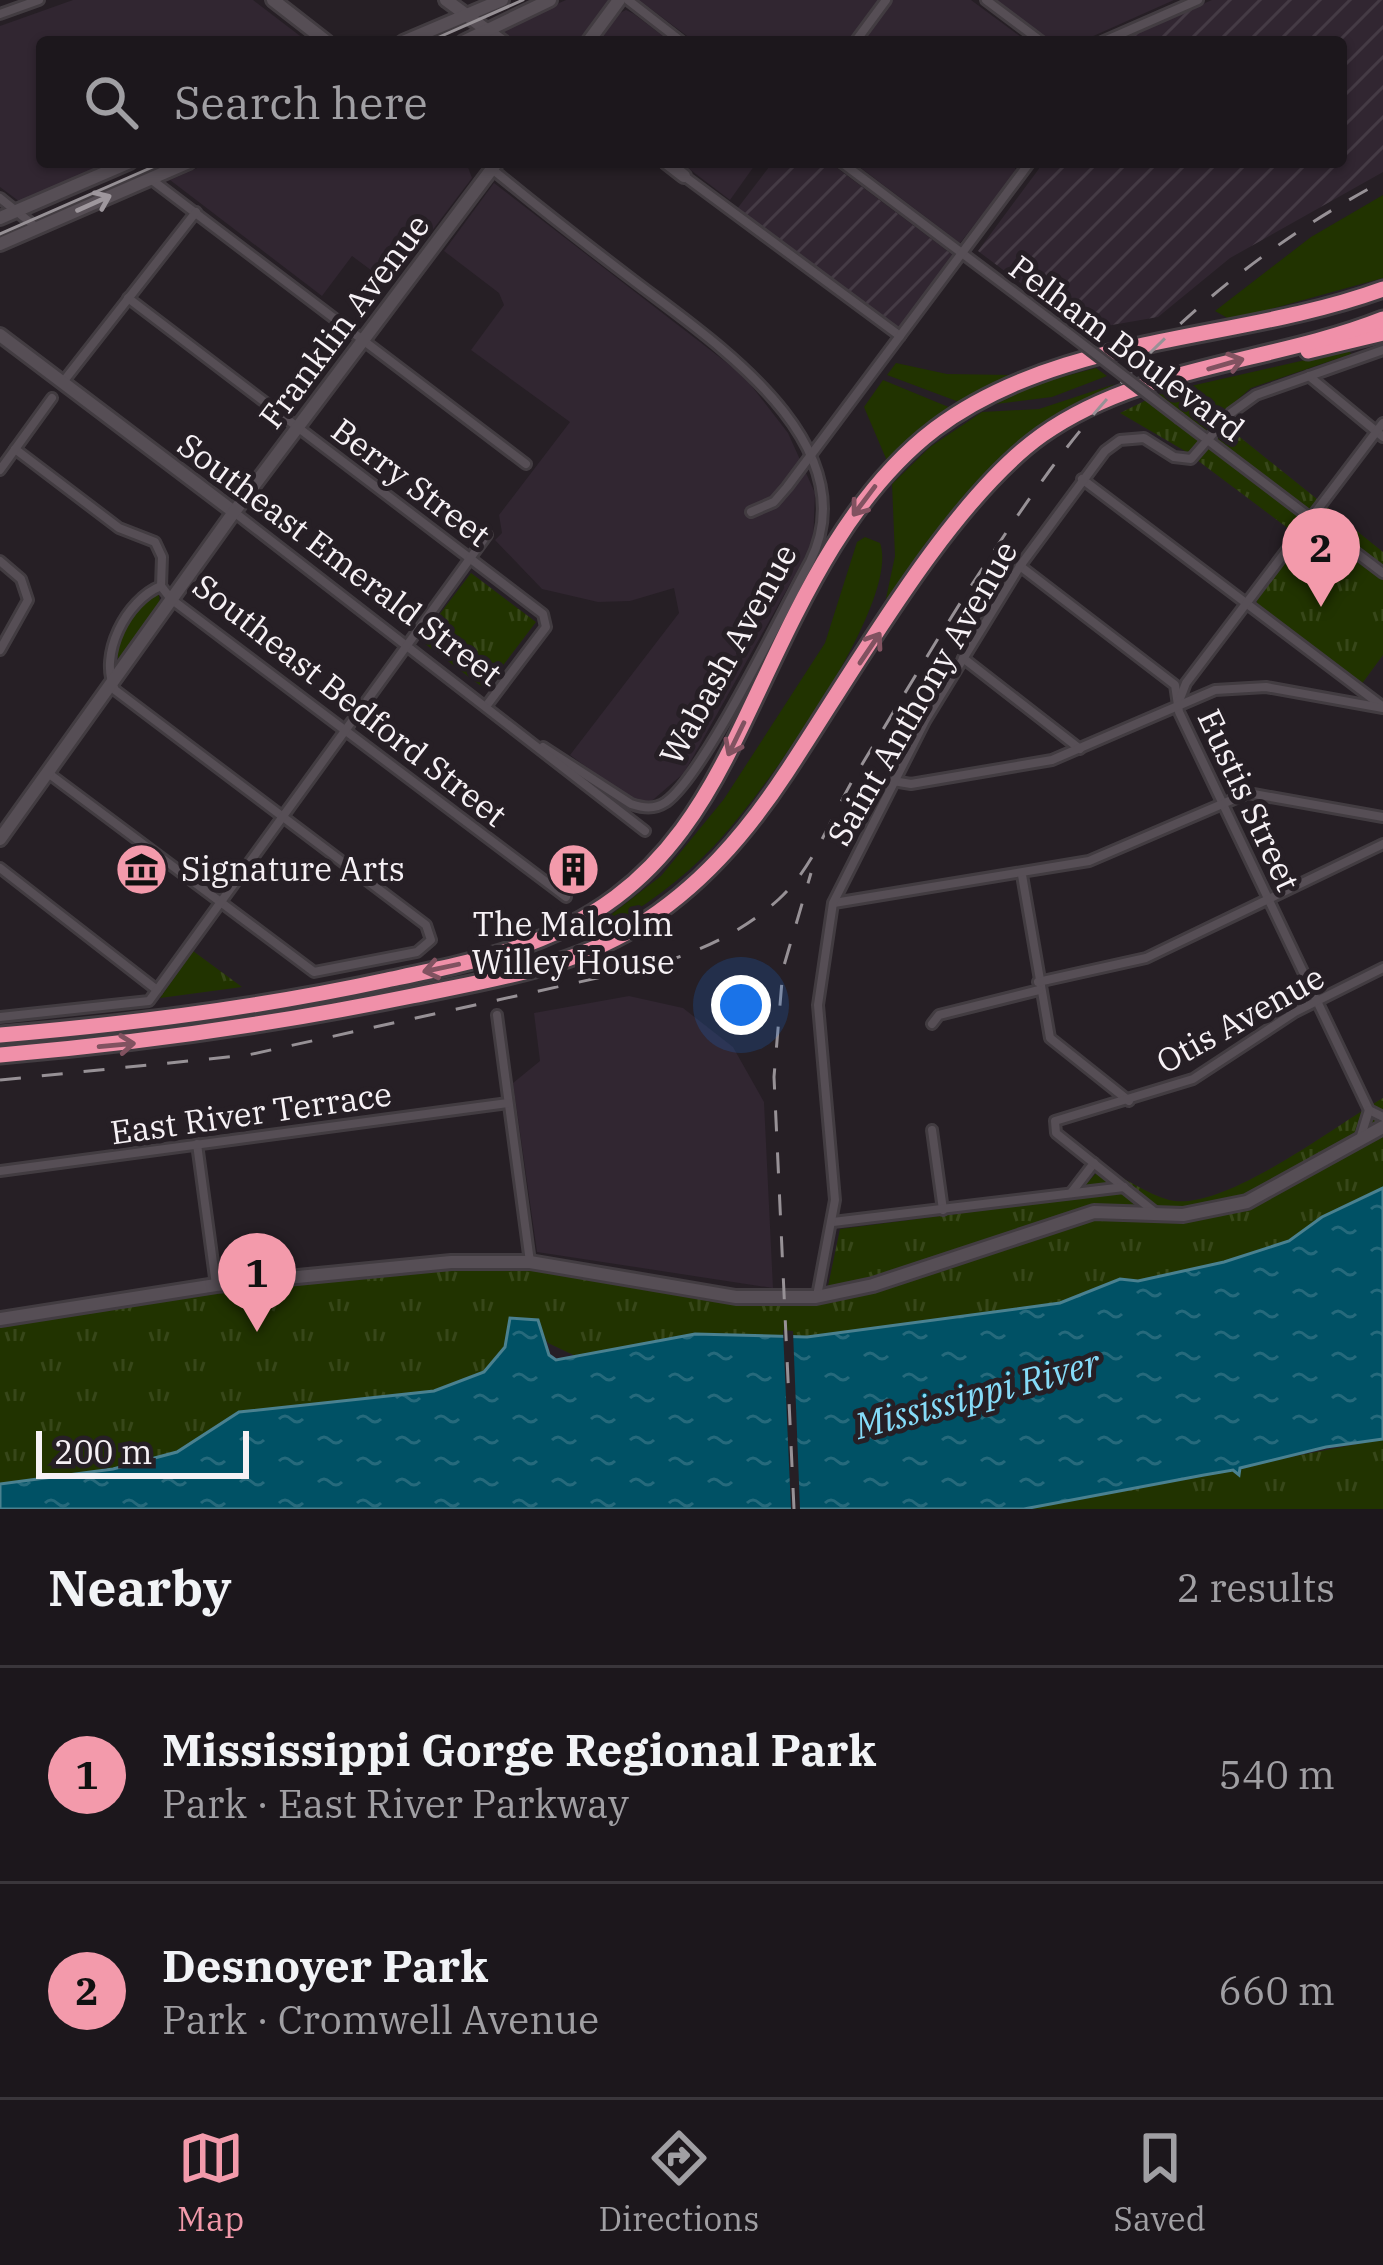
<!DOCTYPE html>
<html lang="en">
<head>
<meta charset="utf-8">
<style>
	body { margin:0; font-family:"IBM Plex Serif",serif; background:#292429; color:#f1f3f6 }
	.scale { position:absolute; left:36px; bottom:30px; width:213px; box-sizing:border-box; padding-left:12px; border:6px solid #f6f1f5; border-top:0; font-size:33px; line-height:42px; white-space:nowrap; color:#f6f1f5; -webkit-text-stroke:9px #261f25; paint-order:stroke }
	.you { position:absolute; left:741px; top:1005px; width:42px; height:42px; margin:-30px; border:9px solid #fff; border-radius:50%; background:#1a73e8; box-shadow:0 0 0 18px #1a73e833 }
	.badge { display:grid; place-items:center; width:78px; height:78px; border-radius:50%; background:#f39aab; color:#111; font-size:39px; font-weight:700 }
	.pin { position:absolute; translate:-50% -99px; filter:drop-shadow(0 3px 6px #0008) }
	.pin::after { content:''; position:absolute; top:63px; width:42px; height:36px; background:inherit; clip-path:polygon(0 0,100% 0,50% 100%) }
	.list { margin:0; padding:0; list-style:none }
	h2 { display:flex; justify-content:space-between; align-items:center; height:156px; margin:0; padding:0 48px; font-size:51px }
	h2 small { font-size:39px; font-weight:400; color:#a09fa3 }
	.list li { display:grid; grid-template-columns:78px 1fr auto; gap:36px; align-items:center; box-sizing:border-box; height:216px; padding:0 48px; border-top:3px solid #3a363b }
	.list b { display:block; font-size:45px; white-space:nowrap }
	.list p { margin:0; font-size:39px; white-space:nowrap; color:#a09fa3 }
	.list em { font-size:39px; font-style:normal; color:#a09fa3 }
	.icon { flex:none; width:66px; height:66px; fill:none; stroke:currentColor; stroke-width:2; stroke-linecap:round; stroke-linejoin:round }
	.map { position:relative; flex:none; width:1383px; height:1509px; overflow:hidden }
	.search { position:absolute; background:#1c171c; box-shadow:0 3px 9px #0004; left:36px; right:36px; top:36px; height:132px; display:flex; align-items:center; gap:30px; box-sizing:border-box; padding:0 42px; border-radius:12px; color:#a09fa3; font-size:45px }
	.sheet { height:588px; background:#1c171c }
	nav { display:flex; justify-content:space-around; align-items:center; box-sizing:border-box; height:168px; border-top:3px solid #3a363b; background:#1c171c; font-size:33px; color:#a09fa3 }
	nav a { display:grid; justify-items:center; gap:6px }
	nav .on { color:#f39aab }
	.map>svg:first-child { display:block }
	.built { fill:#312631 }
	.industrial { fill:url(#industrial-furrows) }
	.green { fill:#213300 }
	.park { fill:url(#park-tufts) }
	.water { fill:url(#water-ripples); stroke:#4a8190; stroke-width:3 }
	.pier { fill:#261f25 }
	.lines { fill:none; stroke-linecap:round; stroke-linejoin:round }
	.street-casing { stroke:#423c41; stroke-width:14 }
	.secondary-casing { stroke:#423c41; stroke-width:18 }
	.highway-casing { stroke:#423c41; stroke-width:21 }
	.street { stroke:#564e55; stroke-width:8 }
	.secondary { stroke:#564e55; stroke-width:12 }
	.highway { stroke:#f090a9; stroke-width:15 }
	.tram { stroke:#979196; stroke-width:3 }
	.rail { stroke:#979196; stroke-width:3; stroke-dasharray:21 21; stroke-linecap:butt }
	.street-bridge-casing { stroke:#423c41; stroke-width:14; stroke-linecap:butt }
	.street-bridge { stroke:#564e55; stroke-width:8 }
	.oneway { stroke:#9e979d }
	.oneway2 { stroke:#815260 }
	.labels { text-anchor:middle; stroke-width:10; stroke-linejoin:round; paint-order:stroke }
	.street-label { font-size:33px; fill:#f6f1f5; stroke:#261f25 }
	.poi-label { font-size:33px; fill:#f6f1f5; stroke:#261f25; text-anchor:start }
	.water-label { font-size:36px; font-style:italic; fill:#85dbf8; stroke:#261f25 }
</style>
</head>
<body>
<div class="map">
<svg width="1383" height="1509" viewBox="0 0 1383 1509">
	<defs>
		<pattern id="industrial-furrows" width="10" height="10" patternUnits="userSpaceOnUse" patternTransform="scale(3)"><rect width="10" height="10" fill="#312631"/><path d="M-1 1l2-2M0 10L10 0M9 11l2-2" fill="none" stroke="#453b45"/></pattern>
		<pattern id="park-tufts" width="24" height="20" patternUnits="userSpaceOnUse" patternTransform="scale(3)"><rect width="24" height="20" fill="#213300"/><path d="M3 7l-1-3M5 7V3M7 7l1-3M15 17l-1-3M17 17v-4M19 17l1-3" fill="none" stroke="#374719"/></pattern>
		<pattern id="water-ripples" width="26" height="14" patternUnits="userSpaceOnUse" patternTransform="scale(3)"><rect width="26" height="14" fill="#005165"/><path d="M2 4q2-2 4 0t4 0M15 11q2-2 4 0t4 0" fill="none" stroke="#266a7c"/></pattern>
	</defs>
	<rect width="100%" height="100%" fill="#261f25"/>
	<g class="built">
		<polygon points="73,0 253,0 308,42 42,42 42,162 111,162 20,202 0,187 0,26"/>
		<polygon points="566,0 611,0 577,42 513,42 503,34 507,26"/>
		<polygon points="639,0 879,0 847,42 695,42"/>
		<polygon points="892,0 971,0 1028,42 869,42 867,34"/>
		<polygon points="996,0 1174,0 1080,42 1052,42"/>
		<polygon points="626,10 634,14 671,42 597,42 616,15"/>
		<polygon points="211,162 466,162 472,178 391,285 352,256 322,296 170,180"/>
		<polygon points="680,162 757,162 730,200"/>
		<polygon points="853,162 1010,162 1017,171 960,243"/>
		<polygon points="494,183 744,376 788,433 815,493 813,543 684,773 647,805 630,799 570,755 679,613 674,588 630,601 598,602 542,589 495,540 502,533 499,515 570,422 471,350 504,305 499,293 444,251"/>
		<polygon points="629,996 683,1008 733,1047 764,1102 773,1288 537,1252 513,1083 540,1061 534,1013"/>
	</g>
	<g class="industrial">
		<polygon points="1212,0 1383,0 1383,172 1230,258 1158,317 1083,330 978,251 1044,162 1341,162 1341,42 1115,42"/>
		<polygon points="773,162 829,162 954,256 899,330 737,209"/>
	</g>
	<g class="green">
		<polygon points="1383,195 1383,278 1231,320 1215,311 1311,237"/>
		<polygon points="1349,350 1351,354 1251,388 1205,428 1160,393"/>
		<polygon points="896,363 947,374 1012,375 959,402 887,375"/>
		<polygon points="1096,368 1107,376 1052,397 996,404 1039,383"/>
		<polygon points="883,380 951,408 887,461 864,407"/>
		<polygon points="1115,384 1048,421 1004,456 970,492 884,608 895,556 892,484 930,447 982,412 1039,409"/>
		<path d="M865 537 880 543C902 604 759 799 714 846 681 880 644 908 602 930L599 924 661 876 724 799 825 643 857 542Z"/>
		<path d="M159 595 160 604 119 663C112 640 131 615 147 597Z"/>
	</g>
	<g class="park">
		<polygon points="1165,391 1231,430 1383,552 1383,655 1361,685 1257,605 1257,597 1301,538 1185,451 1120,413"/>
		<polygon points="471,573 536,622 485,689 420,640"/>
		<polygon points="193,951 242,987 160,998"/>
		<path d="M1383 1098V1188L1322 1217 1289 1241 1224 1262 1138 1281 1120 1279 1061 1303 811 1342 584 1360 548 1343 538 1325 483 1379 170 1461 0 1492V1325L76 1310 137 1289 418 1261 539 1258 757 1294 827 1291 840 1229 1072 1199 1102 1167C1123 1177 1147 1194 1169 1200 1223 1213 1334 1126 1383 1098Z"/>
		<polygon points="1383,1439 1383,1509 1024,1509"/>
	</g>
	<polygon class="water" points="1383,1188 1383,1439 1326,1447 1240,1468 1239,1475 1233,1470 1204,1475 1024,1509 0,1509 0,1484 113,1469 177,1452 239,1412 434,1391 484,1372 505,1347 510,1318 538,1320 549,1355 556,1360 695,1334 807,1337 1060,1303 1120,1279 1138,1281 1224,1262 1289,1241 1322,1217"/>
	<polygon class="pier" points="783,1330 793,1331 800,1509 791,1509"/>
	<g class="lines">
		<defs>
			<g id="street">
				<polyline points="628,0 682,42"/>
				<polyline points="986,0 1042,42"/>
				<polyline points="0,14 39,0"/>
				<polyline points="855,42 886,0"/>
				<polyline points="1102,42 1198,0"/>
				<polyline points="841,162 1068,333"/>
				<path d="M492 169C537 206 583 242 629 277 708 338 870 441 810 562 782 612 705 774 666 802 654 810 643 808 631 804L543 747"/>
				<polyline points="684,176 900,336"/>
				<polyline points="152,180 526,464"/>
				<polyline points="0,198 36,227"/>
				<polyline points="128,298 543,614 546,627 487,705"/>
				<polyline points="1309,376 1383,437"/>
				<polyline points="63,382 196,212"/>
				<polyline points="1180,419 1383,573"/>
				<polyline points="15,449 119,528 155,542 162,557 161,586 171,599 566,897"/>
				<polyline points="0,470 52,398"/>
				<polyline points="1082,479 1382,706"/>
				<polyline points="234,512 645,831"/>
				<polyline points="751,512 774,502 787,487 1030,162"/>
				<polyline points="0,561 21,579 28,600 0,650"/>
				<polyline points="1020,566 1175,685 1179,712 1369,1110 1383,1117"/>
				<polyline points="963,658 1080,749"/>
				<polyline points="1179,701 1186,683 1383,423"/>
				<path d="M48 773 314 972 417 952 431 940 426 925 115 690C98 655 126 600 161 586"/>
				<polyline points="893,781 911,784 1052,760 1215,690 1266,687 1383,708"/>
				<polyline points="0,868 157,990"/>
				<polyline points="1022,875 1050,1038 1129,1101"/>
				<polyline points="834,903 1089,861 1248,793 1383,817"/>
				<polyline points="1038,982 1146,958 1383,844"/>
				<polyline points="497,1015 530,1262"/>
				<polyline points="0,1017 149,1001 487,535"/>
				<polyline points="932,1024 939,1015 1039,990"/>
				<polyline points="932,1130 943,1210"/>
				<polyline points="1360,1139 1369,1110"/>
				<polyline points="197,1144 216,1285"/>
				<polyline points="0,1171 508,1103"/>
				<polyline points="1071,1193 1094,1163"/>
				<polyline points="1156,1213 1056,1133 1055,1121 1193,1079 1295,1012 1383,968"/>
				<polyline points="833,1222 1124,1187"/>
				<polyline points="817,1296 835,1200 818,1005 833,903 925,721 1020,566 1105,451 1120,440 1144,438 1174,457 1191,459 1231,413 1256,395 1383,350"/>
			</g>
			<g id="secondary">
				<polyline points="273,0 327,42"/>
				<polyline points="446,0 503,42"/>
				<polyline points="403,42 502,0"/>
				<polyline points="463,42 550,0"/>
				<polyline points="588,42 619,0"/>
				<polyline points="666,162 684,176"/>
				<polyline points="0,218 130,162"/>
				<polyline points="0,244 189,162"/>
				<polyline points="0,335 234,512"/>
				<polyline points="0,839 234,512 497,162"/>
				<polyline points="0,1319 216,1285 451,1262 530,1262 736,1297 816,1297 873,1285 1094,1212 1183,1215 1247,1202 1383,1127"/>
			</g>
			<g id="highway">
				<polyline points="1308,351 1383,333"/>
				<path d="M0 1035C131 1024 258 1008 387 980 468 963 548 948 616 897 668 858 702 806 731 748 786 638 834 506 935 429 1061 334 1238 342 1383 289"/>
				<path d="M0 1055C140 1043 275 1024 412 996 489 980 567 969 636 927 699 888 745 835 786 773 852 674 948 502 1042 435 1141 365 1272 363 1383 319"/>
			</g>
		</defs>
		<use href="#street" class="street-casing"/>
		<use href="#secondary" class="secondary-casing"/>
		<use href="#highway" class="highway-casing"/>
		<use href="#street" class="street"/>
		<use href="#secondary" class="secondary"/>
		<use href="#highway" class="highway"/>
		<g class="tram">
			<polyline points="428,42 523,0"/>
			<polyline points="0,234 164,162"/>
		</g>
		<g class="rail">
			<path d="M0 1080 248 1055 643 968C692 955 741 934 779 899 814 867 831 817 855 776 917 673 979 567 1050 470 1139 348 1250 252 1383 181"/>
			<polyline points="794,1509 774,1077 783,969 811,873"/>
		</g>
		<defs>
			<polyline id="street-bridge" points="1068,333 1180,419"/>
		</defs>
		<use href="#street-bridge" class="street-bridge-casing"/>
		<use href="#street-bridge" class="street-bridge"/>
	</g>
	<defs><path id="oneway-shaft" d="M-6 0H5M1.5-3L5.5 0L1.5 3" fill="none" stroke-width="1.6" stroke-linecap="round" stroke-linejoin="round" transform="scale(3)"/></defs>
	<use class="oneway" href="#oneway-shaft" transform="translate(94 203) rotate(-24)"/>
	<g class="oneway2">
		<use href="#oneway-shaft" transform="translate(1226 364) rotate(-16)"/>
		<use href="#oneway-shaft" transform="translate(864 501) rotate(127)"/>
		<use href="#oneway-shaft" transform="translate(870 648) rotate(-56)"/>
		<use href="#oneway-shaft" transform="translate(736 739) rotate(116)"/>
		<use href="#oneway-shaft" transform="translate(441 968) rotate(168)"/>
		<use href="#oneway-shaft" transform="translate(117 1045) rotate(-5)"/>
	</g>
	<defs>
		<symbol id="museum-disc" viewBox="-11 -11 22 22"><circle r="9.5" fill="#f39aab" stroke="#261f25"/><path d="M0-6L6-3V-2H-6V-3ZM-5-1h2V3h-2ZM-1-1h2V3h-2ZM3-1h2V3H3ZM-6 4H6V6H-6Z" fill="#111"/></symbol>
		<symbol id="building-disc" viewBox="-11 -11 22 22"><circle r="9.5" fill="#f39aab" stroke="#261f25"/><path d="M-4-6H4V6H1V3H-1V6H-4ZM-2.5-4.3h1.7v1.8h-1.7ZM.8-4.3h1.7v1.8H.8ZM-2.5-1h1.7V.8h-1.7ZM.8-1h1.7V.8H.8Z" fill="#111"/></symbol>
	</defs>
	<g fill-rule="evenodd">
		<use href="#museum-disc" x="112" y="840" width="59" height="59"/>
		<use href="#building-disc" x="544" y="840" width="59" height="59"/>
	</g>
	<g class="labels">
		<g class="street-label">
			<text transform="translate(344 321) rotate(-53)" y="12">Franklin Avenue</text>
			<text transform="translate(1127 348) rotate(37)" y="12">Pelham Boulevard</text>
			<text transform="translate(411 482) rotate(37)" y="12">Berry Street</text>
			<text transform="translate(340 559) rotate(37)" y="12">Southeast Emerald Street</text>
			<text transform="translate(728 654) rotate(-61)" y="12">Wabash Avenue</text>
			<text transform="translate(922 693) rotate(-60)" y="12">Saint Anthony Avenue</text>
			<text transform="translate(350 700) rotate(38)" y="12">Southeast Bedford Street</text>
			<text transform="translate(1249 800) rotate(65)" y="12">Eustis Street</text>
			<text transform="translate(1240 1019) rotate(-29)" y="12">Otis Avenue</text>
			<text transform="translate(251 1113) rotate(-8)" y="12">East River Terrace</text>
		</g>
		<g class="poi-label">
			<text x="181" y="881">Signature Arts</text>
			<text x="573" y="936" text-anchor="middle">The Malcolm<tspan x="573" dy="38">Willey House</tspan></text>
		</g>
		<g class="water-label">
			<text transform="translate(977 1394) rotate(-15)" y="13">Mississippi River</text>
		</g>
	</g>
</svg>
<div class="scale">200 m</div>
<div class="you"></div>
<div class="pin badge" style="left:257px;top:1332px">1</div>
<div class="pin badge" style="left:1321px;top:607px">2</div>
<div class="search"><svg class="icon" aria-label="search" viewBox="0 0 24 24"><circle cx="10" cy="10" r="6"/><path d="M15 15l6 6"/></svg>Search here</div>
</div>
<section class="sheet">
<h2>Nearby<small>2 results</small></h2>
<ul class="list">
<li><span class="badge">1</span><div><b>Mississippi Gorge Regional Park</b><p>Park · East River Parkway</p></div><em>540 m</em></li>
<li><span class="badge">2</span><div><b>Desnoyer Park</b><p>Park · Cromwell Avenue</p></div><em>660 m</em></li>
</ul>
</section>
<nav>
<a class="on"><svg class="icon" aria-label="map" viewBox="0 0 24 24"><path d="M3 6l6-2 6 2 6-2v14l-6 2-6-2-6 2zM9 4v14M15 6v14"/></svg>Map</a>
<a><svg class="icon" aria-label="directions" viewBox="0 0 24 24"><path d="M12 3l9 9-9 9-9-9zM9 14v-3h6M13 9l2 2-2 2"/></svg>Directions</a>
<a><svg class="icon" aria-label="saved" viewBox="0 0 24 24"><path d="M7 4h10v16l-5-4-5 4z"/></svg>Saved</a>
</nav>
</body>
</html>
